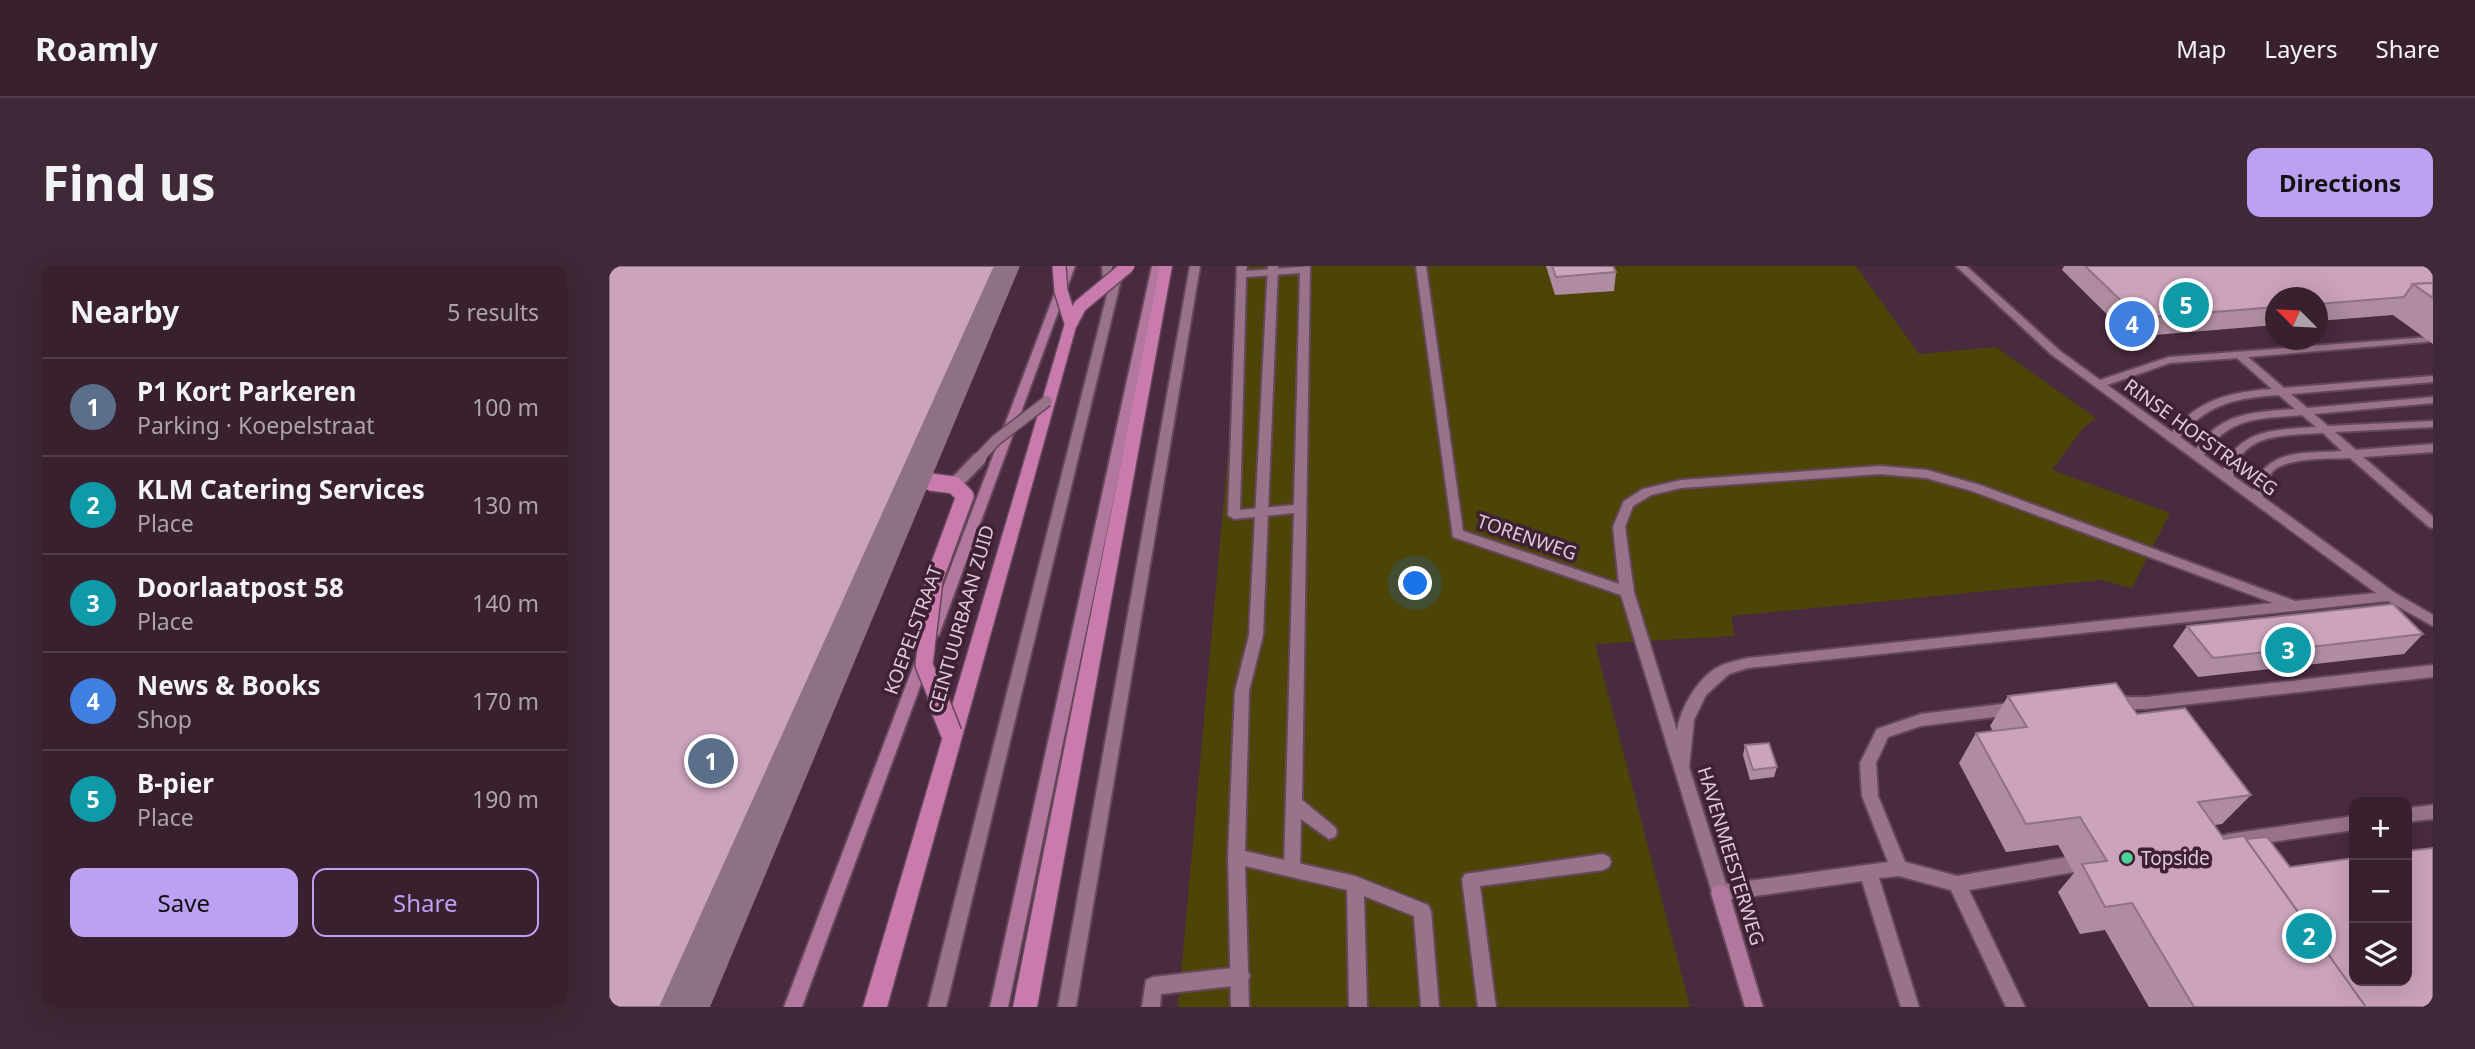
<!DOCTYPE html>
<html lang="en">
<head>
<meta charset="utf-8">
<style>
	body { margin:0; font-family:"Noto Sans",sans-serif; background:#3f2837; color:#f1f3f6 }
	.controls { position:absolute; right:21px; bottom:21px; display:grid; overflow:hidden; border-radius:14px; box-shadow:0 7px 28px #0002 }
	.controls button { width:63px; height:63px; display:grid; place-items:center; padding:0; border:0; border-bottom:2px solid #523e4b; background:#38202f; color:#f1f3f6; font:35px sans-serif }
	.compass { position:absolute; left:1656px; top:21px; width:63px; height:63px; border-radius:50%; background:#38202f; box-shadow:0 7px 28px #0002; rotate:294deg }
	.you { position:absolute; left:807px; top:318px; width:24px; height:24px; margin:-18px; border:5px solid #fff; border-radius:50%; background:#1a73e8; box-shadow:0 0 0 10px #1a73e833 }
	.badge { display:grid; place-items:center; width:46px; height:46px; border-radius:50%; background:#bca0f2; color:#fff; font-size:23px; font-weight:700 }
	.pin { position:absolute; translate:-50% -50%; border:4px solid #fff; box-shadow:0 2px 7px #0006 }
	.list { margin:0; padding:0; list-style:none }
	h2 { display:flex; justify-content:space-between; align-items:center; height:91px; margin:0; padding:0 28px; font-size:30px }
	h2 small { font-size:23px; font-weight:400; color:#aba3aa }
	.list li { display:grid; grid-template-columns:46px 1fr auto; gap:21px; align-items:center; box-sizing:border-box; height:98px; padding:0 28px; border-top:2px solid #523e4b }
	.list b { display:block; font-size:26px; white-space:nowrap }
	.list p { margin:0; font-size:23px; white-space:nowrap; color:#aba3aa }
	.list em { font-size:23px; font-style:normal; color:#aba3aa }
	.actions { display:flex; gap:14px; padding:21px 28px }
	.actions a { flex:1; padding:16px 0; border:2px solid #bca0f2; border-radius:14px; text-align:center; font-size:24px; color:#bca0f2 }
	.actions .main { background:#bca0f2; color:#111 }
	.icon { flex:none; width:38px; height:38px; fill:none; stroke:currentColor; stroke-width:2; stroke-linecap:round; stroke-linejoin:round }
	.map { position:relative; flex:none; width:1824px; height:741px; overflow:hidden; border-radius:14px }
	header { display:flex; align-items:center; gap:42px; box-sizing:border-box; height:98px; padding:0 35px; background:#38202f; border-bottom:2px solid #523e4b }
	header strong { font-size:33px }
	nav { display:flex; gap:38px; margin-inline-start:auto; font-size:24px }
	.intro { display:flex; align-items:center; justify-content:space-between; box-sizing:border-box; height:168px; padding:0 42px }
	h1 { margin:0; font-size:49px }
	.button { padding:18px 32px; border-radius:14px; background:#bca0f2; color:#111; font-size:24px; font-weight:700 }
	main { display:flex; gap:42px; padding:0 42px }
	aside { flex:1; background:#38202f; border-radius:14px; box-shadow:0 7px 28px #0002 }
	.map>svg:first-child { display:block }
	.green { fill:#4d4508 }
	.lines { fill:none; stroke-linecap:round; stroke-linejoin:round }
	.lane-casing { stroke:#64485a; stroke-width:4 }
	.street-casing { stroke:#64485a; stroke-width:4 }
	.secondary-casing { stroke:#64485a; stroke-width:4 }
	.primary-casing { stroke:#64485a; stroke-width:3 }
	.lane { fill:#99738a; fill-rule:evenodd }
	.street { fill:#99738a; fill-rule:evenodd }
	.secondary { fill:#b1779c; fill-rule:evenodd }
	.primary { fill:#ca7bae; fill-rule:evenodd }
	.lane-bridge-far1-casing { stroke:#64485a; stroke-width:13; stroke-linecap:butt }
	.lane-bridge-casing { stroke:#64485a; stroke-width:17; stroke-linecap:butt }
	.primary-bridge-far2-casing { stroke:#64485a; stroke-width:16; stroke-linecap:butt }
	.primary-bridge-far1-casing { stroke:#64485a; stroke-width:20; stroke-linecap:butt }
	.primary-bridge-casing { stroke:#64485a; stroke-width:24; stroke-linecap:butt }
	.lane-bridge-far1 { stroke:#99738a; stroke-width:10 }
	.lane-bridge { stroke:#99738a; stroke-width:13 }
	.primary-bridge-far2 { stroke:#ca7bae; stroke-width:13 }
	.primary-bridge-far1 { stroke:#ca7bae; stroke-width:17 }
	.primary-bridge { stroke:#ca7bae; stroke-width:21 }
	.wall { fill:#af8ca1 }
	.shaded-wall { fill:#8e7283 }
	.building { fill:#cba3bb; stroke:#8e7283; stroke-width:2 }
	.poi-dot { fill:#4dd39a; stroke:#3f2034; stroke-width:2.5 }
	.labels { text-anchor:middle; stroke-width:7; stroke-linejoin:round; paint-order:stroke }
	.street-label { font-size:19px; fill:#dfcad7; stroke:#3f2034 }
	.poi-label { font-size:19px; fill:#dfcad7; stroke:#3f2034; text-anchor:start }
</style>
</head>
<body>
<header>
<strong>Roamly</strong>
<nav><a>Map</a><a>Layers</a><a>Share</a></nav>
</header>
<div class="intro"><h1>Find us</h1><a class="button">Directions</a></div>
<main>
<aside>
<h2>Nearby<small>5 results</small></h2>
<ul class="list">
<li><span class="badge" style="background:#5c6f8a">1</span><div><b>P1 Kort Parkeren</b><p>Parking · Koepelstraat</p></div><em>100 m</em></li>
<li><span class="badge" style="background:#0f9aa8">2</span><div><b>KLM Catering Services</b><p>Place</p></div><em>130 m</em></li>
<li><span class="badge" style="background:#0f9aa8">3</span><div><b>Doorlaatpost 58</b><p>Place</p></div><em>140 m</em></li>
<li><span class="badge" style="background:#3f7fe0">4</span><div><b>News &amp; Books</b><p>Shop</p></div><em>170 m</em></li>
<li><span class="badge" style="background:#0f9aa8">5</span><div><b>B-pier</b><p>Place</p></div><em>190 m</em></li>
</ul>
<div class="actions"><a class="main">Save</a><a>Share</a></div>
</aside>
<div class="map">
<svg width="1824" height="741" viewBox="0 0 1824 741">
	<rect width="100%" height="100%" fill="#4a2a3f"/>
	<polygon class="green" points="636,0 1247,0 1310,88 1387,81 1487,152 1474,162 1443,204 1561,247 1523,322 1492,314 1123,350 1125,370 986,378 1081,741 569,741"/>
	<g class="lines">
		<defs>
			<g id="lane">
				<polygon points="493,0 503,0 503,9 506,0 515,1 337,741 319,741 501,17 494,15"/>
				<polygon points="581,0 591,0 467,741 449,741"/>
				<polygon points="659,0 669,0 654,369 640,425 636,585 746,610 819,639 822,645 830,741 812,741 805,650 755,630 758,741 740,741 738,624 636,600 640,741 622,741 619,590 626,425 640,369"/>
				<path d="M807 0H817L854 265 1010 318 1004 261 1015 235 1034 223 1072 214 1271 200 1318 204 1371 219 1686 335 1767 327 1443 89 1347 0H1357L1451 85 1491 114 1560 91 1821 71V75L1817 76 1639 91 1675 122 1824 110V116L1682 128 1698 142 1824 131V137L1705 148 1719 160 1824 155V161L1726 166 1747 184 1824 178V186L1754 191 1824 251V262L1820 261 1741 192C1721 193 1679 191 1664 205 1658 212 1656 223 1654 231L1786 327 1824 349V360L1779 335 1139 402 1120 408 1097 429 1085 454 1080 501 1117 618 1279 596 1253 530 1251 497 1268 463 1312 448 1409 436 1414 438 1416 442 1414 446 1409 448 1312 460 1279 471 1267 497 1269 530 1296 596 1348 610 1477 588 1483 591 1485 596 1483 601 1477 604 1360 624 1416 741H1397L1342 624 1290 610 1270 612 1310 741H1292L1253 615 1111 635 1105 633 1012 329 844 271ZM1628 92 1663 123C1622 126 1590 133 1563 166L1498 119 1561 97ZM1670 129 1686 143C1645 146 1612 146 1587 183L1571 171C1599 137 1628 132 1670 129ZM1693 149 1707 161C1668 164 1631 162 1614 203L1595 189C1620 150 1650 153 1693 149ZM1714 167 1733 185C1696 188 1657 181 1644 224L1624 210C1627 201 1630 191 1637 184 1654 167 1691 169 1714 167ZM1271 208 1317 212 1363 225 1664 337 1139 392C1130 394 1121 396 1113 399 1090 409 1071 442 1068 465L1025 326 1016 261 1024 240 1042 229 1072 222Z"/>
				<polygon points="1824,399 1824,411 1537,443 1502,443 1497,441 1495,437 1497,433 1502,431 1537,431"/>
				<polygon points="1824,539 1824,553 1798,556 1798,542"/>
				<polygon points="1745,550 1745,564 1619,582 1613,580 1611,575 1613,570 1619,568"/>
				<polygon points="994,588 1000,591 1002,596 1000,601 994,604 871,620 887,741 869,741 853,613 856,608"/>
			</g>
			<g id="street">
				<path d="M628 0H638L637 5 701 0 693 534 726 561 728 566 726 571 720 573 692 553 691 602 689 607 683 610 677 607 675 602 685 247 625 253 619 249ZM691 7 685 239 631 244 637 11Z"/>
				<polygon points="632,701 638,704 641,710 638,716 632,719 552,728 551,741 533,741 537,714 544,711"/>
			</g>
			<g id="secondary">
				<polygon points="456,0 466,0 330,369 323,374 318,373 316,369"/>
				<polygon points="543,0 553,0 399,741 381,741"/>
				<polygon points="316,383 321,384 323,388 193,741 175,741 309,388 311,384"/>
				<polygon points="1111,619 1117,621 1120,627 1154,741 1136,741 1102,627 1105,621"/>
			</g>
			<g id="primary">
				<polygon points="551,0 563,0 428,741 404,741"/>
				<polygon points="462,53 468,57 278,741 254,741 456,57"/>
			</g>
		</defs>
		<use href="#lane" class="lane-casing"/>
		<use href="#street" class="street-casing"/>
		<use href="#secondary" class="secondary-casing"/>
		<use href="#primary" class="primary-casing"/>
		<use href="#lane" class="lane"/>
		<use href="#street" class="street"/>
		<use href="#secondary" class="secondary"/>
		<use href="#primary" class="primary"/>
		<defs>
			<polyline id="lane-bridge-far1" points="369,193 387,174 438,135"/>
			<polyline id="lane-bridge" points="345,219 371,192"/>
			<g id="primary-bridge-far2">
				<polyline points="450,0 452,25 462,57"/>
				<polyline points="462,57 471,40 519,0"/>
			</g>
			<polyline id="primary-bridge-far1" points="321,216 345,219 356,230 325,314 315,399 330,436"/>
			<polyline id="primary-bridge" points="329,434 342,467"/>
		</defs>
		<use href="#lane-bridge-far1" class="lane-bridge-far1-casing"/>
		<use href="#lane-bridge" class="lane-bridge-casing"/>
		<use href="#primary-bridge-far2" class="primary-bridge-far2-casing"/>
		<use href="#primary-bridge-far1" class="primary-bridge-far1-casing"/>
		<use href="#primary-bridge" class="primary-bridge-casing"/>
		<use href="#lane-bridge-far1" class="lane-bridge-far1"/>
		<use href="#lane-bridge" class="lane-bridge"/>
		<use href="#primary-bridge-far2" class="primary-bridge-far2"/>
		<use href="#primary-bridge-far1" class="primary-bridge-far1"/>
		<use href="#primary-bridge" class="primary-bridge"/>
	</g>
	<g class="wall">
		<polygon points="937,0 1004,0 1007,6 1005,25 946,29"/>
		<polygon points="1455,0 1824,0 1824,78 1784,49 1709,55 1709,32 1667,32 1667,59 1521,71 1453,4"/>
		<polygon points="1578,360 1814,368 1795,388 1589,411 1564,380"/>
		<polygon points="1399,430 1528,448 1642,529 1613,558 1606,559 1615,573 1637,573 1681,601 1824,741 1540,741 1496,664 1471,668 1449,626 1465,607 1449,579 1397,586 1350,497 1367,467 1384,465 1381,460"/>
		<polygon points="1136,479 1168,501 1165,511 1141,514 1134,489"/>
	</g>
	<polygon class="shaded-wall" points="386,0 411,0 101,741 51,741"/>
	<g class="building">
		<polygon points="0,0 386,0 51,741 0,741"/>
		<polygon points="943,0 1004,0 1007,6 947,11"/>
		<polygon points="1476,0 1824,0 1824,17 1804,18 1795,31 1709,38 1709,32 1667,32 1667,41 1530,52"/>
		<polygon points="1824,17 1824,32 1804,18"/>
		<polygon points="1784,338 1814,368 1604,392 1578,360"/>
		<polygon points="1507,417 1528,448 1576,442 1642,529 1589,536 1615,573 1635,570 1757,741 1585,741 1523,637 1496,641 1473,598 1498,595 1471,551 1417,558 1367,467 1418,461 1399,430"/>
		<polygon points="1160,477 1168,501 1144,504 1136,479"/>
		<polygon points="1658,571 1681,601 1745,592 1745,715 1798,715 1798,585 1824,582 1824,741 1757,741 1637,573"/>
	</g>
	<circle class="poi-dot" cx="1518" cy="592" r="7"/>
	<g class="labels">
		<g class="street-label">
			<text transform="translate(1592 171) rotate(36)" y="7">RINSE HOFSTRAWEG</text>
			<text transform="translate(918 271) rotate(19)" y="7">TORENWEG</text>
			<text transform="translate(352 353) rotate(-74)" y="7">CEINTUURBAAN ZUID</text>
			<text transform="translate(304 364) rotate(-70)" y="7">KOEPELSTRAAT</text>
			<text transform="translate(1122 590) rotate(73)" y="7">HAVENMEESTERWEG</text>
		</g>
		<g class="poi-label">
			<text x="1532" y="599">Topside</text>
		</g>
	</g>
</svg>
<div class="controls">
<button>+</button>
<button>−</button>
<button><svg class="icon" aria-label="layers" viewBox="0 0 24 24"><path d="M12 4l9 5-9 5-9-5zM3 14l9 5 9-5"/></svg></button>
</div>
<svg class="compass" viewBox="-18 -18 36 36"><path d="M0-13l5 13h-10z" fill="#e53935"/><path d="M0 13l5-13h-10z" fill="#aba3aa"/></svg>
<div class="you"></div>
<div class="pin badge" style="left:102px;top:495px;background:#5c6f8a">1</div>
<div class="pin badge" style="left:1700px;top:670px;background:#0f9aa8">2</div>
<div class="pin badge" style="left:1679px;top:384px;background:#0f9aa8">3</div>
<div class="pin badge" style="left:1523px;top:58px;background:#3f7fe0">4</div>
<div class="pin badge" style="left:1577px;top:39px;background:#0f9aa8">5</div>
</div>
</main>
</body>
</html>
